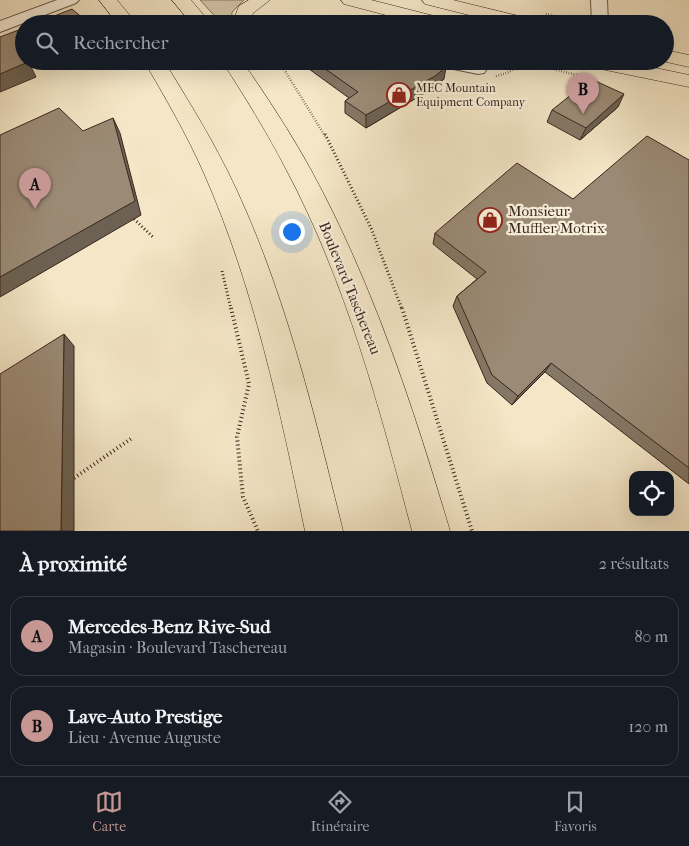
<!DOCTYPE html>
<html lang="fr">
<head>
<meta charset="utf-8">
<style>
	body { margin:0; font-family:"IM FELL French Canon",serif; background:#242831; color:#f1f3f6 }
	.controls { position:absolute; right:15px; bottom:15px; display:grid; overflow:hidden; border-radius:10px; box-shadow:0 5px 20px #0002 }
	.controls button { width:45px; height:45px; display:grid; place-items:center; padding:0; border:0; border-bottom:1px solid #363941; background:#171b24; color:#f1f3f6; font:25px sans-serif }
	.you { position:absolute; left:291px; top:231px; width:18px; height:18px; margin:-12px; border:4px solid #fff; border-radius:50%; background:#1a73e8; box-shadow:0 0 0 8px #1a73e833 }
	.badge { display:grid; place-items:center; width:32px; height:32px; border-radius:50%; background:#c59692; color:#111; font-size:16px; font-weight:700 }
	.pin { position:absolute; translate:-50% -41px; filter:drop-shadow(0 1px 2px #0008) }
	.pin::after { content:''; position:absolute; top:26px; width:18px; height:15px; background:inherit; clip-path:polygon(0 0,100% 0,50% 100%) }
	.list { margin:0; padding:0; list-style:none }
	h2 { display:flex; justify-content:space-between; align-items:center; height:65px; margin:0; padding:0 20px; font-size:21px }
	h2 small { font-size:16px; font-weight:400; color:#9ea1a6 }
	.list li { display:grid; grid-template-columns:32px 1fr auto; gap:15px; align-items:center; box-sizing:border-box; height:80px; margin:0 10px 10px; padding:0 10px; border:1px solid #363941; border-radius:15px }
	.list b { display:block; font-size:19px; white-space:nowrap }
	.list p { margin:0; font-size:16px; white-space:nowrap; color:#9ea1a6 }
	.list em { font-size:16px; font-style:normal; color:#9ea1a6 }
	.icon { flex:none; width:28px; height:28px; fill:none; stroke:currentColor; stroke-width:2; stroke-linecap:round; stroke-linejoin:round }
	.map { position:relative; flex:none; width:689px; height:531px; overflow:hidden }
	.search { position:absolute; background:#171b24; box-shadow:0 5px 20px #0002; left:15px; right:15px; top:15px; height:55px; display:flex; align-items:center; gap:12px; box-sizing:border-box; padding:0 18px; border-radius:28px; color:#9ea1a6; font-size:19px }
	.sheet { height:245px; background:#171b24 }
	nav { display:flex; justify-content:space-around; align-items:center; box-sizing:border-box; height:70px; border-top:1px solid #363941; background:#171b24; font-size:14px; color:#9ea1a6 }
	nav a { display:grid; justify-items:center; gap:2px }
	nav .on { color:#c59692 }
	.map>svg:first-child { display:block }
	.green { fill:#d4c5a9; stroke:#877664 }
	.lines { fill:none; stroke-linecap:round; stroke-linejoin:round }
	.minor-casing { stroke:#685648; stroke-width:2 }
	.major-casing { stroke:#3a261e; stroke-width:1 }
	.path-far2 { stroke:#3a261e; stroke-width:2.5; stroke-dasharray:0.5 2; stroke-linecap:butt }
	.path-far1 { stroke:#3a261e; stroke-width:3; stroke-dasharray:1 2.5; stroke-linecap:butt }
	.path { stroke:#3a261e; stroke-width:4; stroke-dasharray:1 3; stroke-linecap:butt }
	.minor { fill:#f8efda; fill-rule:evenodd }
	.major { fill:#f4e6c6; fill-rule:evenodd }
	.wall { fill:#857765; stroke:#3a261e }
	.shaded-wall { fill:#6c6152; stroke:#3a261e }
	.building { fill:#9b8a75; stroke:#3a261e }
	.labels { text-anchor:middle; stroke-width:4.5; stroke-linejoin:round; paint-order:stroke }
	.far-poi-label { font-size:12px; fill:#3a261e; stroke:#f8efda; text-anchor:start }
	.poi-label { font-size:15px; fill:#3a261e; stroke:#f8efda; text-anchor:start }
	.street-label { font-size:15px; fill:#3a261e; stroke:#f8efda }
</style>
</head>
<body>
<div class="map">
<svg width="689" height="531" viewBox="0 0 689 531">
	<rect width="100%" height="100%" fill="#f4e6c6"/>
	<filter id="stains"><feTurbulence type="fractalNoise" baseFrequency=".004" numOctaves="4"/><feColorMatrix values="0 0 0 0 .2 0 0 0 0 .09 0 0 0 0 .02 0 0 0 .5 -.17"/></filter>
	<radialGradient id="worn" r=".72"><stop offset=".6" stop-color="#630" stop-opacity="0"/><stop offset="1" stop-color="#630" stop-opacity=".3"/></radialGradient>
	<polygon class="green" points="200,0 244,0 232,12 231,24 222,24"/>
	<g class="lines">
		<defs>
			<g id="minor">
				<polygon points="57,0 79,0 76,3 0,32 0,21"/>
				<polygon points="591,0 607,0 608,24 592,24"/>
				<polygon points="432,61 466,61 484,65 487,69 484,73 478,74 434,65"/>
			</g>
			<g id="major">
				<polygon points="99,0 117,0 137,24 118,24"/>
				<polygon points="172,0 191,0 211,24 192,24"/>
				<polygon points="249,0 270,0 253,13 250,24 232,24 239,6"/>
				<polygon points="341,0 371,0 450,20 452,24 420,24 344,4"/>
				<polygon points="422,0 453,0 535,20 537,24 505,24 425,4"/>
				<polygon points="665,50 689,55 689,67 662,61 665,61"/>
				<path d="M144 61H164C186 97 208 132 227 170 283 283 313 409 343 531H305C280 409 254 286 203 171 186 133 165 97 144 61Z"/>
				<path d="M222 61H242C267 97 290 132 311 170 373 284 413 407 450 531H412C380 408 346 282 286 169 267 132 245 97 222 61Z"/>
				<polygon points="581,61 622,61 689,75 689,87 591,67 584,65"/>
			</g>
		</defs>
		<use href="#minor" class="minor-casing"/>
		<use href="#major" class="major-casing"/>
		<g class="path-far2">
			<polyline points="546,14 581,22"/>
			<polyline points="279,61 325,136"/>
			<polyline points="496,76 507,73 525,62 577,75"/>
		</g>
		<g class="path-far1">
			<polyline points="325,134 371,228 402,309"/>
			<polyline points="134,219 153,237"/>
			<polyline points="222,271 231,309"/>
		</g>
		<g class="path">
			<polyline points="231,308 249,384 237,437 243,497 258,531"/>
			<polyline points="402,308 472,531"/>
			<polyline points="74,478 132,438"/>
		</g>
		<use href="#minor" class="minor"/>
		<use href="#major" class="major"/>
	</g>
	<g class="wall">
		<polygon points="298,61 437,61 444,79 433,88 366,128 345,113 345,101 349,98"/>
		<polygon points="618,107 580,140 547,122 552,110"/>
		<polygon points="689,160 689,484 545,372 512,405 487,383 453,306 457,296 477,279 433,244 435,233 573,199"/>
	</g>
	<g class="shaded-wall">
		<polygon points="24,52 24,61 45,61 31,67 36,77 0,92 0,74 19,54"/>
		<polygon points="446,67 444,79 433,88 366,128 366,115"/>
		<polygon points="624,94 618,107 580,140 586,128"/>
		<polygon points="113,118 120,133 141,215 0,297 0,277"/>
		<polygon points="64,334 74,346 74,531 61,531"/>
		<polygon points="551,363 545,372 512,405 518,396"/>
	</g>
	<g class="building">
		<polygon points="72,9 90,24 34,24"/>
		<polygon points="357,18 369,24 345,24"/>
		<polygon points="24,28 24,52 19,54 24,58 24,61 27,61 28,62 0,74 0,37"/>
		<polygon points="314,61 437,61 446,67 435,76 366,115 345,101 358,92"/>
		<polygon points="591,79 624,94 586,128 552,110"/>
		<polygon points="59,108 83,131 113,118 135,201 0,277 0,135"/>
		<polygon points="647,136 689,160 689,468 551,363 518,396 492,375 457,296 486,272 435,233 517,163 573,199"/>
		<polygon points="64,334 61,531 0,531 0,374"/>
	</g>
	<defs>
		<symbol id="shop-ring" viewBox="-11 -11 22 22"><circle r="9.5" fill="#f8efda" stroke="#8f2418" stroke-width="1.5"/><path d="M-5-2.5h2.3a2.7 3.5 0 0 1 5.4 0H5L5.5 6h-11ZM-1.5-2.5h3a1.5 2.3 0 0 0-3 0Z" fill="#8f2418"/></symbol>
	</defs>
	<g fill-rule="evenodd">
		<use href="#shop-ring" x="385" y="81" width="28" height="28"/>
		<use href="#shop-ring" x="476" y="206" width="28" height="28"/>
	</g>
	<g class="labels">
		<g class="far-poi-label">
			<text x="416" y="92">MEC Mountain<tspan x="416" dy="14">Equipment Company</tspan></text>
		</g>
		<g class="poi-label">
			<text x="508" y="216">Monsieur<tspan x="508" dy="17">Muffler Motrix</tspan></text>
		</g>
		<g class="street-label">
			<text transform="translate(350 288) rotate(68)" y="5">Boulevard Taschereau</text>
		</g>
	</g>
	<rect width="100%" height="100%" filter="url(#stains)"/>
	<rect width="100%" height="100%" fill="url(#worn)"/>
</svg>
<div class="controls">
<button><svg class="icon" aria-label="locate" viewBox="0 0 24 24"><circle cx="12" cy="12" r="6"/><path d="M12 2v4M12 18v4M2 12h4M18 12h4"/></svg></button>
</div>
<div class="you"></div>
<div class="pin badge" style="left:35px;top:209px">A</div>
<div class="pin badge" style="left:583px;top:114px">B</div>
<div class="search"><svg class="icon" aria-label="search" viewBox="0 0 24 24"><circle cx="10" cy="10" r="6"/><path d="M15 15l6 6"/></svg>Rechercher</div>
</div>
<section class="sheet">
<h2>À proximité<small>2 résultats</small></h2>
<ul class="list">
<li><span class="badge">A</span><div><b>Mercedes-Benz Rive-Sud</b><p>Magasin · Boulevard Taschereau</p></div><em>80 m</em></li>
<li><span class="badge">B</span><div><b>Lave-Auto Prestige</b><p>Lieu · Avenue Auguste</p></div><em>120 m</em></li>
</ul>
</section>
<nav>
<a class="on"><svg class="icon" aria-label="map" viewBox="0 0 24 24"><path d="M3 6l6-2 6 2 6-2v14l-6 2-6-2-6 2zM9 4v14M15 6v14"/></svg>Carte</a>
<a><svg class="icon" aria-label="directions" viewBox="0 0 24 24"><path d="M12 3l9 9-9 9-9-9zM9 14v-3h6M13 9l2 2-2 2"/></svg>Itinéraire</a>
<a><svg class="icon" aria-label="saved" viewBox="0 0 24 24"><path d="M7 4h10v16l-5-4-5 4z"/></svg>Favoris</a>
</nav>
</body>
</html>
